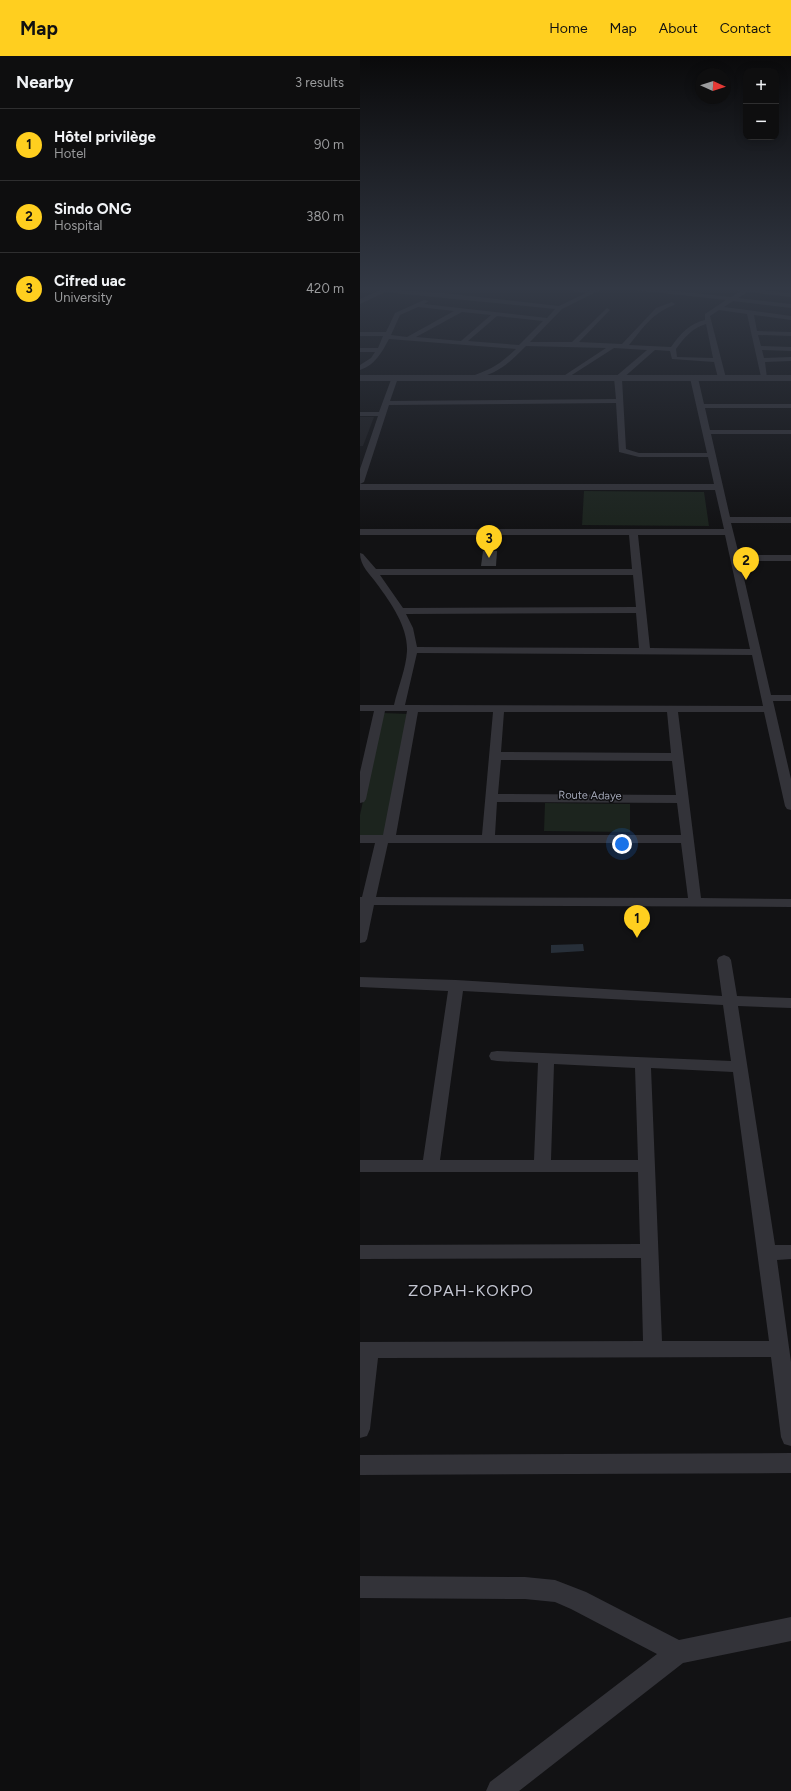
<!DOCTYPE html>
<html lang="en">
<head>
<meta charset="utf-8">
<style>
	body { margin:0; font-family:Figtree,sans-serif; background:#1c1c1d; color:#f1f3f6 }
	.controls { position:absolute; right:12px; top:12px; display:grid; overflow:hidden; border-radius:8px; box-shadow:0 2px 10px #0003 }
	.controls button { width:36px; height:36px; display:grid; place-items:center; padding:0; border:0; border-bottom:1px solid #2e2e2f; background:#0e0e0f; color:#f1f3f6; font:20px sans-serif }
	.compass { position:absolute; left:335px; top:12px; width:36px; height:36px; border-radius:50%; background:#0e0e0f; box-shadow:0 2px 10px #0003; rotate:93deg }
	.you { position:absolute; left:262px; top:788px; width:14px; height:14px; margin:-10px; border:3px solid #fff; border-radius:50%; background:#1a73e8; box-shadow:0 0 0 6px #1a73e833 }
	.badge { display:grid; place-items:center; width:26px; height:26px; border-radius:50%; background:#ffcf1f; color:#111; font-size:13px; font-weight:700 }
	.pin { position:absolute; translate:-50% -33px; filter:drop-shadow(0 1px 2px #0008) }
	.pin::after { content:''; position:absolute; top:21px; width:14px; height:12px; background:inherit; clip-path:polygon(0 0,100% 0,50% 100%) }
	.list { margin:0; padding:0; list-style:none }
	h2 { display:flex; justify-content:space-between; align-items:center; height:52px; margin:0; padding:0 16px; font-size:17px }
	h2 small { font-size:13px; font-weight:400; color:#9b9c9e }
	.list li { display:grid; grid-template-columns:26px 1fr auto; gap:12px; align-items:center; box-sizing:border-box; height:72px; padding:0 16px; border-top:1px solid #2e2e2f }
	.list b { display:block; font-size:15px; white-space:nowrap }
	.list p { margin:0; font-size:13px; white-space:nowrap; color:#9b9c9e }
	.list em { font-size:13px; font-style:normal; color:#9b9c9e }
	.map { position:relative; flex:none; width:431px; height:1735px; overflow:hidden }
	header { display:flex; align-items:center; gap:24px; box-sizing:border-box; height:56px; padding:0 20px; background:#ffcf1f; color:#111 }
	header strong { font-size:19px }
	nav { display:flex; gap:22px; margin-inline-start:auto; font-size:14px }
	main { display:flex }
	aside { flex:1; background:#0e0e0f }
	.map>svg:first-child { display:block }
	.built { fill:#1e1e21 }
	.green { fill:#1c241e }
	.water { fill:#272f39 }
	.building { fill:#393a3f }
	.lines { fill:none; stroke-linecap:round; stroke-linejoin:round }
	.minor { fill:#333339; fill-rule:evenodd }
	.tertiary { fill:#333339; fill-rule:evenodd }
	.labels { text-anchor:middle; stroke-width:3; stroke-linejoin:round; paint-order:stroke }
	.street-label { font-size:11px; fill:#a2a6b6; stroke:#0d0d0f }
	.near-quarter-label { font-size:16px; letter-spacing:1px; fill:#c3c5d1; stroke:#0d0d0f }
</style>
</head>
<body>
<header>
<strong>Map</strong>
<nav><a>Home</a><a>Map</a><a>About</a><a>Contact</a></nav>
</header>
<main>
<aside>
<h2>Nearby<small>3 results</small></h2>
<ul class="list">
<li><span class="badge">1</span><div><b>Hôtel privilège</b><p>Hotel</p></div><em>90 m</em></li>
<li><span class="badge">2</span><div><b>Sindo ONG</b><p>Hospital</p></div><em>380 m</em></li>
<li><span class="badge">3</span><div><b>Cifred uac</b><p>University</p></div><em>420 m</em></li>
</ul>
</aside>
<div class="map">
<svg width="431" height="1735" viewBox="0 0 431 1735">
	<rect width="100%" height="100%" fill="#121214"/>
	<polygon class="built" points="0,361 14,361 3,390 0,390"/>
	<g class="green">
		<polygon points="224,435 344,436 349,470 222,469"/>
		<polygon points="22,657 49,658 25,779 0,779 0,759"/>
		<polygon points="185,747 270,748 270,776 184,775"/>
	</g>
	<polygon class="water" points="223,888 224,895 191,897 191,889"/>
	<polygon class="building" points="123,495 137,495 136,510 121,510"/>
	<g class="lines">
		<g class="minor">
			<path d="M192 231C205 230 219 235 232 234 238 234 244 230 251 231L234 237 202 253 170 286H212L247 252 250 254 249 255 219 286 262 288 296 252 312 246 315 248 314 249C291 258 284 271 269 289L311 291C320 278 330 267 345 264V258L366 244 265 233 262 231H278L371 241 381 235 362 233 359 231H394L392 233 431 237V241L388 236 378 242 431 248V252L373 245 364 251 431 260V264L394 259 397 275 431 276V280L398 279 401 290 431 291V295L402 294 404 302 431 301V305L405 306 407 322 401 321 387 258 359 254 350 260 366 322 364 323 358 322 354 306 312 303 310 295 295 294 262 323 266 393 279 397H347L330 322 332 321 338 322 344 348H431V352H345L350 374H431V378H351L370 461H431V467H371L379 499H431V505H380L411 639H431V645H413L431 723V754L427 753 425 750 404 656H318L341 842 431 843V851L14 849 7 883 5 886 0 887V841H2L15 787H0V779H23L47 655H25L6 743 4 746 0 747V716L14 655H0V649H34C38 631 46 613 47 595 48 571 31 547 17 528 10 518 0 510 0 497L3 498 16 513H272L269 479H0V473H364L355 434H0V413L18 360H0V356H19L32 321 38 322 30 345 256 343 254 322 287 294 254 292 204 324 202 323V321L246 292 166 290C146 310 139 317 111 324L109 323V321C130 314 139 309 156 293L29 283C22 296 15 309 0 314V309L11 302 15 296H0V292H18L23 280H0V276H26L35 257 64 244 69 245 64 248 187 262 195 253 24 236 21 234 22 233 83 237 199 250 226 237ZM58 251 94 255 47 281 31 279 40 259ZM102 256 131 259 101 285 56 281ZM137 260 183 265 159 289 108 285ZM346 268 353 302 317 301 316 293C324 282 332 272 346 268ZM256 347 259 396 279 401H348L354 428H0L4 426 29 349ZM278 479H365L390 593 290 592ZM20 519H273L276 551 43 552ZM276 557 279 592 57 591 53 572 46 558ZM57 597 392 599 403 650 45 649ZM58 656H133L122 779H36ZM144 656H307L311 697 141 696ZM141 704 312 705 316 739 138 738ZM137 746 317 747 321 779H135ZM28 787H321L328 842 16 841Z"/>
			<path d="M364 899 369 901 371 904 377 940 431 942V952L378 950 415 1189H431V1203L417 1204 431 1306V1390L424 1388 421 1381 411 1301 18 1302 10 1373 7 1380 0 1382V1286L283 1285 281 1202 0 1203V1189L280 1188 278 1116H0V1104H63L88 935 0 931V921L96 924 362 940 357 904 359 901ZM103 935 363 949 371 1005 137 995 131 996 129 1000 131 1004 137 1005 178 1007 174 1104H80ZM194 1008 275 1012 278 1104H191ZM291 1012 373 1016 409 1285H302Z"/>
			<polygon points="431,1397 431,1417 0,1419 0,1399"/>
			<polygon points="0,1520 165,1521 195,1524 226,1536 319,1584 431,1561 431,1585 323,1607 159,1735 126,1735 130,1726 297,1598 211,1553 195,1546 165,1543 0,1542"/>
		</g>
		<g class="tertiary">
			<polygon points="27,231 36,231 0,248 0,243"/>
			<rect x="0" y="319" width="431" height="6"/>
		</g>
	</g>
	<linearGradient id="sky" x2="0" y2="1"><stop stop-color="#0a0a0b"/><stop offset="0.49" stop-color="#333945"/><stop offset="1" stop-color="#333945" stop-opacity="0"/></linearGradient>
	<rect width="431" height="474" fill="url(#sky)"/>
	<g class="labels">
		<g class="street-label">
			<text transform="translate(230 739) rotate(1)" y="4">Route Adaye</text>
		</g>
		<g class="near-quarter-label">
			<text x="111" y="1240">ZOPAH-KOKPO</text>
		</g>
	</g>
</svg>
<div class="controls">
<button>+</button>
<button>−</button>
</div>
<svg class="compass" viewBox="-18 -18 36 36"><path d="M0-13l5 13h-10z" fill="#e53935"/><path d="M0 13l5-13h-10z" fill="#9b9c9e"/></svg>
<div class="you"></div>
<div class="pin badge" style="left:277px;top:882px">1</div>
<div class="pin badge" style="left:386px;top:524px">2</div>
<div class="pin badge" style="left:129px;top:502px">3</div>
</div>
</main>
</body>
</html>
